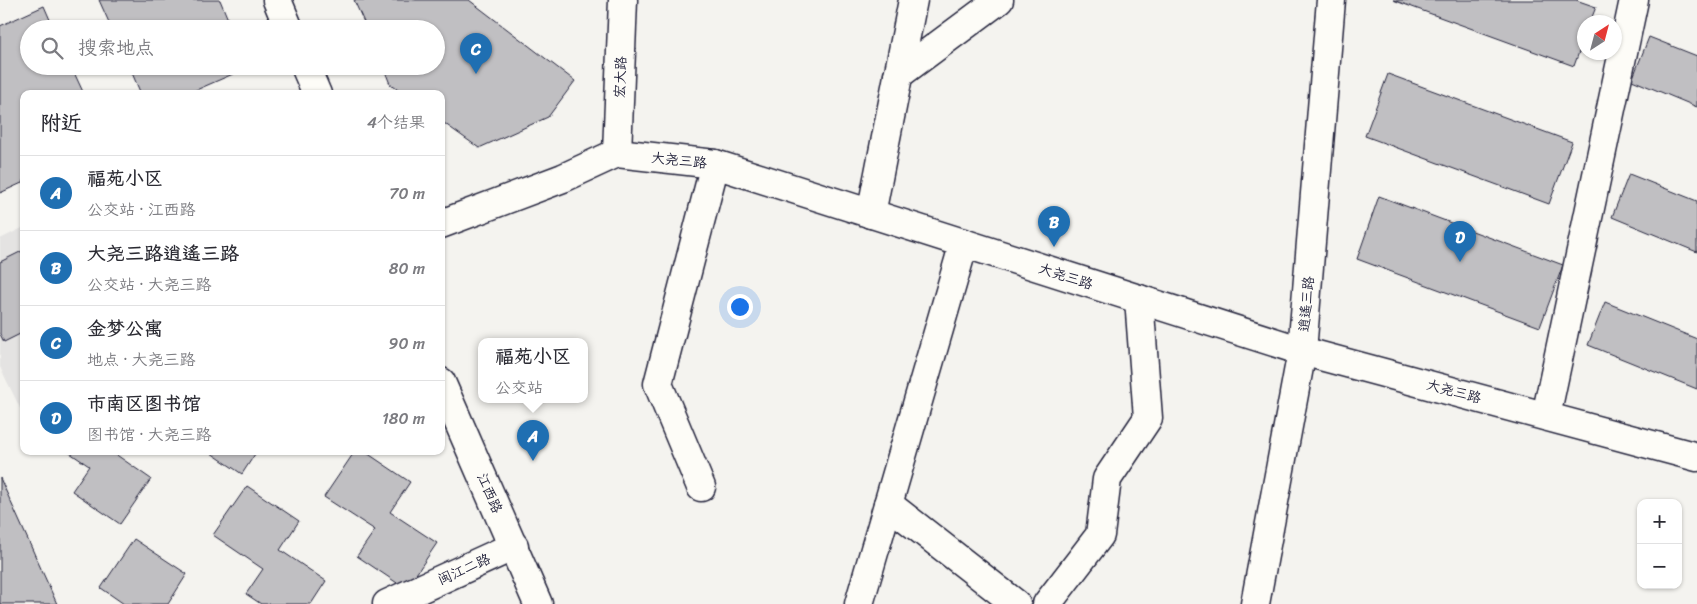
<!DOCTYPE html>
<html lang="zh">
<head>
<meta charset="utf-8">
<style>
	body { margin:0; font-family:Sriracha,"LXGW WenKai TC",sans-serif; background:#f7f7f7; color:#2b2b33 }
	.controls { position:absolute; right:15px; bottom:15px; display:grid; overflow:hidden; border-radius:10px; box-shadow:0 1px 4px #0004 }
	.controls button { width:45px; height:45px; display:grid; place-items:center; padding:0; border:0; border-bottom:1px solid #e1e1e2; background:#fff; color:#2b2b33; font:25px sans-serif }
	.compass { position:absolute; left:1577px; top:15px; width:45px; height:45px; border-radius:50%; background:#fff; box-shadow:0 1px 4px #0004; rotate:36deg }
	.you { position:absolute; left:739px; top:306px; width:18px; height:18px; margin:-12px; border:4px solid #fff; border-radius:50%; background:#1a73e8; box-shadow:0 0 0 8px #1a73e833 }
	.badge { display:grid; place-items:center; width:32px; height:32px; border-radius:50%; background:#1f6fb2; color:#fff; font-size:16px; font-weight:700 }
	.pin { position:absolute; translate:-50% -41px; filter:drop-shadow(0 1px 2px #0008) }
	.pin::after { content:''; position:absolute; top:26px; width:18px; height:15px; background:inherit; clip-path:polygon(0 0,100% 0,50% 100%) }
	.popup { position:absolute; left:478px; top:338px; width:110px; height:65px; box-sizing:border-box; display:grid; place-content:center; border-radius:10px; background:#fff; filter:drop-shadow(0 1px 4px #0005); font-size:16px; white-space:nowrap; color:#7c7c81 }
	.popup b { font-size:19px; color:#2b2b33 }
	.popup::after { content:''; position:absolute; left:50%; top:100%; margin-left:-10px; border:10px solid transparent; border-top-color:#fff }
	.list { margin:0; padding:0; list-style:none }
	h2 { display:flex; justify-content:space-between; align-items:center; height:65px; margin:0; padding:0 20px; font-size:21px }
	h2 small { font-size:16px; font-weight:400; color:#7c7c81 }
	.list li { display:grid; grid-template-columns:32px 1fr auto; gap:15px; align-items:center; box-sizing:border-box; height:75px; padding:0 20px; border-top:1px solid #e1e1e2 }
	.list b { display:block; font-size:19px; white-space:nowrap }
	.list p { margin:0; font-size:16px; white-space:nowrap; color:#7c7c81 }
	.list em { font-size:16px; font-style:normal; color:#7c7c81 }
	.icon { flex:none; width:28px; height:28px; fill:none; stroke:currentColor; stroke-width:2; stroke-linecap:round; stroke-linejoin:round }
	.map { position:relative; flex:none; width:1697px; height:604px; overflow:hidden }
	.search { position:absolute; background:#fff; box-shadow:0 1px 4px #0004; left:20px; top:20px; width:425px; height:55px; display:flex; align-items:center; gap:12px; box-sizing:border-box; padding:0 18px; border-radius:28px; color:#7c7c81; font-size:19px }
	.panel { position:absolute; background:#fff; box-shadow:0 1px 4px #0004; left:20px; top:90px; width:425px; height:365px; border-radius:10px }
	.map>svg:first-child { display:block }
	.built { fill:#e4e3e2 }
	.building { fill:#c0bfc2; stroke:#22223b }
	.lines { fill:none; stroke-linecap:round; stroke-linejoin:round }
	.minor-casing { stroke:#22223b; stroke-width:31 }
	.tertiary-casing { stroke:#22223b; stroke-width:31 }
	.secondary-casing { stroke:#22223b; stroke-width:31 }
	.minor { stroke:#fdfcf7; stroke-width:28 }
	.tertiary { stroke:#fdfcf7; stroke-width:28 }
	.secondary { stroke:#fdfcf7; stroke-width:28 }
	.labels { text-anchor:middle; stroke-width:4; stroke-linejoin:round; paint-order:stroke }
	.street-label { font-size:14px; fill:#22223b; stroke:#fdfcf7 }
</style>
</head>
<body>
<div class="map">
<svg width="1697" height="604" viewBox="0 0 1697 604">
	<rect width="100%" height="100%" fill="#f4f3ef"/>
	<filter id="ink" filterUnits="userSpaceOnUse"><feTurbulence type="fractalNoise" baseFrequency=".02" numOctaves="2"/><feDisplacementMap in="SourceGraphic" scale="10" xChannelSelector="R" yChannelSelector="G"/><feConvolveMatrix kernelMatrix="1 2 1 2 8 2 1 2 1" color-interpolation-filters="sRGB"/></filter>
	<g filter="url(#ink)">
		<polygon class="built" points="24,227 24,406 20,408 0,367 0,239"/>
		<g class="building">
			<polygon points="99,0 220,0 232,29 112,29"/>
			<polygon points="354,0 469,0 575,81 548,117 479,148 441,121 441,94 404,94 390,84 383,66 436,66 436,29 367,29"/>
			<polygon points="1393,0 1576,0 1596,7 1590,22 1584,22 1584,38 1574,66"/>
			<polygon points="44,6 54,29 29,29 29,66 71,66 84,94 24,94 24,182 0,193 0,26"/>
			<polygon points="1649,37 1697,56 1697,107 1632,80"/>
			<polygon points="129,66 249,66 249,67 187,94 141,94"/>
			<polygon points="1388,74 1572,142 1549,204 1365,136"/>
			<polygon points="1629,174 1697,201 1697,252 1612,217"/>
			<polygon points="1379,196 1563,265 1540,327 1357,259"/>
			<polygon points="24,250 24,332 4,342 0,334 0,262"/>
			<polygon points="1605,302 1697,339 1697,389 1588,345"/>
			<polygon points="67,451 111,451 151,479 120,524 72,491 89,466"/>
			<polygon points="208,451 257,451 242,474"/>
			<polygon points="355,451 364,451 410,482 390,512 437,543 406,589 357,556 375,530 324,497"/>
			<polygon points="0,478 57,604 0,604"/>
			<polygon points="247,486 299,521 280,550 326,581 311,604 261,604 246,594 263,569 213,535"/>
			<polygon points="134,539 187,574 168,604 124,604 101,588"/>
		</g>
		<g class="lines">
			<defs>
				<g id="minor">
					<polyline points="898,75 999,0"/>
					<polyline points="617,153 623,0"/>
					<polyline points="871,214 913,0"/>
					<polyline points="1546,416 1634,0"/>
					<polyline points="701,487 658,384 715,164"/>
					<polyline points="888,504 1016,604"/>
					<polyline points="387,604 514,546"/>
					<polyline points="859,604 964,243"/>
					<polyline points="1047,604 1100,535 1107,479 1148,418 1139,299"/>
				</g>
				<g id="tertiary">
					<polyline points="441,224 563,178 617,153 715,164 1302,351 1697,457"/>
					<polyline points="1255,604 1302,351 1331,0"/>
				</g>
				<g id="secondary">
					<polyline points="277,0 289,29"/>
					<polyline points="305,66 317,94"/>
					<polyline points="441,382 538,604"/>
				</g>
			</defs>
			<use href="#minor" class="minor-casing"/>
			<use href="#tertiary" class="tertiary-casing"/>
			<use href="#secondary" class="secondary-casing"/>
			<use href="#minor" class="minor"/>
			<use href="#tertiary" class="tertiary"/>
			<use href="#secondary" class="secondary"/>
		</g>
	</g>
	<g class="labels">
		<g class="street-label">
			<text transform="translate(620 77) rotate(-88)" y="5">宏大路</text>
			<text transform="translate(679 160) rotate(6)" y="5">大尧三路</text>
			<text transform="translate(1066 276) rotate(18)" y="5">大尧三路</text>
			<text transform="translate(1306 304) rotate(-85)" y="5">逍遥三路</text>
			<text transform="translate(1454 391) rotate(15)" y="5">大尧三路</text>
			<text transform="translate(490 493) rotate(66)" y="5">江西路</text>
			<text transform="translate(464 569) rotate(-24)" y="5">闽江二路</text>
		</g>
	</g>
</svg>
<div class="controls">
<button>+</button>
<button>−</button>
</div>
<svg class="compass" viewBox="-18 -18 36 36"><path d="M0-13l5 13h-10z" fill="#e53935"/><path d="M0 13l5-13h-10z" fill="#7c7c81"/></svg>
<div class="you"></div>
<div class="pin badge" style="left:533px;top:461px">A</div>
<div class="popup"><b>福苑小区</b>公交站</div>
<div class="pin badge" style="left:1054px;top:247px">B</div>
<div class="pin badge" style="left:476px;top:74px">C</div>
<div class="pin badge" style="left:1460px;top:262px">D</div>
<div class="search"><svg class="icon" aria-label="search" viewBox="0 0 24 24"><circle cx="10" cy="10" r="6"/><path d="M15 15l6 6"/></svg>搜索地点</div>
<section class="panel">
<h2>附近<small>4个结果</small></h2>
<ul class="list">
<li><span class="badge">A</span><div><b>福苑小区</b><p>公交站 · 江西路</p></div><em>70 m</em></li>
<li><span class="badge">B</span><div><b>大尧三路逍遥三路</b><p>公交站 · 大尧三路</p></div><em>80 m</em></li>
<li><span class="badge">C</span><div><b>金梦公寓</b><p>地点 · 大尧三路</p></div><em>90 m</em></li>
<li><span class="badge">D</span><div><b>市南区图书馆</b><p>图书馆 · 大尧三路</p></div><em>180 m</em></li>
</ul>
</section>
</div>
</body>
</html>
